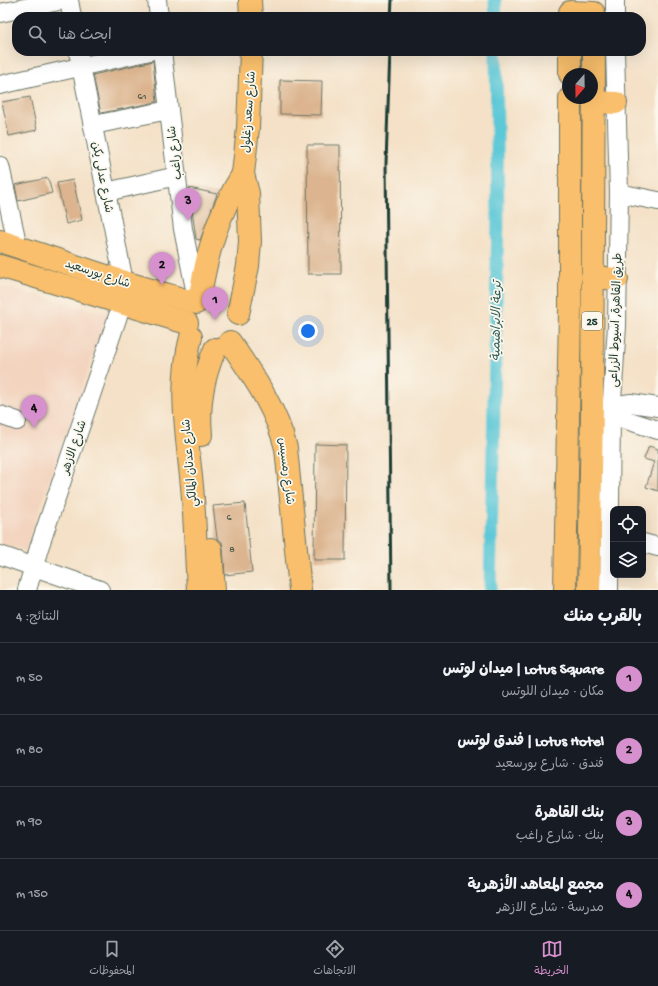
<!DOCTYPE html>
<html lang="ar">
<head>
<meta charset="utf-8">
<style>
	body { margin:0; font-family:"Gochi Hand","Playpen Sans Arabic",sans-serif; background:#20242c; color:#f1f3f6; direction:rtl }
	.controls { position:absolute; right:12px; bottom:12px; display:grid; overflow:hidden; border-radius:8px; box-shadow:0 4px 16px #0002 }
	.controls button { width:36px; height:36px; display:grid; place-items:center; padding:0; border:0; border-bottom:1px solid #363941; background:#171b24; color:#f1f3f6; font:20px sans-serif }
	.compass { position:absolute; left:562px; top:68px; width:36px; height:36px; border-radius:50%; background:#171b24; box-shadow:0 4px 16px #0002; rotate:200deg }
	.you { position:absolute; left:308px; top:331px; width:14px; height:14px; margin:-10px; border:3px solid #fff; border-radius:50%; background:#1a73e8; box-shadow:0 0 0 6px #1a73e833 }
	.badge { display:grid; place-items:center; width:26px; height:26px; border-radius:50%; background:#d690ce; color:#111; font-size:13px; font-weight:700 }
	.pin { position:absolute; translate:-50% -33px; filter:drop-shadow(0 1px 2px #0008) }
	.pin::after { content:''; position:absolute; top:21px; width:14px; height:12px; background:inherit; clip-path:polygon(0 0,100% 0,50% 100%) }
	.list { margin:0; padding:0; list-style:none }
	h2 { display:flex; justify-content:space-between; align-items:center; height:52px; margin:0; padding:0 16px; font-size:17px }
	h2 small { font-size:13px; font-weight:400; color:#9ea1a6 }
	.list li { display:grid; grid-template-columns:26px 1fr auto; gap:12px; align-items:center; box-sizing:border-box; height:72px; padding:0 16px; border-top:1px solid #363941 }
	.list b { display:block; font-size:15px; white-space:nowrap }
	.list p { margin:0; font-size:13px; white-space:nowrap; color:#9ea1a6 }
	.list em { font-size:13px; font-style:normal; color:#9ea1a6 }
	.icon { flex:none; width:22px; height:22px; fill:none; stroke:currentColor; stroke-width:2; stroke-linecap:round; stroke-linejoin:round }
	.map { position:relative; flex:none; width:658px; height:590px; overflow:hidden; direction:ltr }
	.search { position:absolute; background:#171b24; box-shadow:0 4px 16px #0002; left:12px; right:12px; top:12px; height:44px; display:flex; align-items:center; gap:10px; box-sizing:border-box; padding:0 14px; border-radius:16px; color:#9ea1a6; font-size:15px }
	.sheet { height:340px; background:#171b24 }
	nav { display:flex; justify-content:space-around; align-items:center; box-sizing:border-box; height:56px; border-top:1px solid #363941; background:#171b24; font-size:11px; color:#9ea1a6 }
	nav a { display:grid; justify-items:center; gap:2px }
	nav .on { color:#d690ce }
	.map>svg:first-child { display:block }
	.built { fill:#f3d4bf }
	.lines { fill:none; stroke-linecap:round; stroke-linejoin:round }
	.canal { stroke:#5dc8d7; stroke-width:13 }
	.building { fill:#dcb590 }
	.minor-casing { stroke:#6a7667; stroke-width:20 }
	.major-casing { stroke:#6a7667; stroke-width:24 }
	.highway-casing { stroke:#6a7667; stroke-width:24 }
	.minor { stroke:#fff; stroke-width:18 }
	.major { stroke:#f9bf6c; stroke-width:22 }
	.highway { stroke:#f9bf6c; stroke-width:22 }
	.rail { stroke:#1f3d34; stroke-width:3 }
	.labels { text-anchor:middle; stroke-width:3.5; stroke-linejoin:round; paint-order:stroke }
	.number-label { font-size:10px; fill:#4e5b4b }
	.shield { fill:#fbf7ec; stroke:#61756b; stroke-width:1 }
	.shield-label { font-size:11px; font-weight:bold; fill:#1f3d34 }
	.street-label { font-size:12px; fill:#1f3d34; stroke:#fbf7ec }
	.water-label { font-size:13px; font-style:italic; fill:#2e605d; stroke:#fbf7ec }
</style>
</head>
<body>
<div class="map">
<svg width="658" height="590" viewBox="0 0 658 590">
	<rect width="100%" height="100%" fill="#fbf7ec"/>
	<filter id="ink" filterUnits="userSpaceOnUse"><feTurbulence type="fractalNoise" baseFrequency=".025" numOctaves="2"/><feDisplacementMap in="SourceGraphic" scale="8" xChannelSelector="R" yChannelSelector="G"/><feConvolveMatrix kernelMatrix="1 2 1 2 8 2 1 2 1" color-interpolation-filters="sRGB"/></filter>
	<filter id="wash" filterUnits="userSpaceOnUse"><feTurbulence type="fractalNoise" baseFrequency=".012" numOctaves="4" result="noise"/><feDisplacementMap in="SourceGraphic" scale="16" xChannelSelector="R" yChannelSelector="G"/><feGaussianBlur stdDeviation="0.9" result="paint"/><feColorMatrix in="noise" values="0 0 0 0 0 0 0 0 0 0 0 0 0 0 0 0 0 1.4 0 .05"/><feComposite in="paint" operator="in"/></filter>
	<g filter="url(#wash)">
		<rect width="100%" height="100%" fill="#f4e1c7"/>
		<polygon class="built" points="0,286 107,314 25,551 0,543"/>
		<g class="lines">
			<g class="canal">
				<polyline points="495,0 496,17"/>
				<polyline points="490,590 498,219 496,51"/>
			</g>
		</g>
		<g id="blocks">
			<g class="building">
				<polygon points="153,61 157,102 101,113 93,75"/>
				<polygon points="280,80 322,81 321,115 280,114"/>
				<polygon points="30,97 37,130 9,136 2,102"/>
				<polygon points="307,145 340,145 341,274 308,274"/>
				<polygon points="48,178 52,193 18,201 15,185"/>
				<polygon points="73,180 82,220 66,224 57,183"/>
				<polygon points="189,188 217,194 200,240 196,239"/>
				<polygon points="315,444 346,445 345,560 314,560"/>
				<polygon points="649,446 658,449 658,491 646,487 654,462 644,459"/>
				<polygon points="245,503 252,572 225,575 223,548 222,542 217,538 213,506"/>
			</g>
		</g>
	</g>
	<g filter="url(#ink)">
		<use href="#blocks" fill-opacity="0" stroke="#6a7667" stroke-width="1"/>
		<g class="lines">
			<defs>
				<g id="minor">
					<polyline points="69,0 72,17"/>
					<polyline points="157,0 159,17"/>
					<polyline points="615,0 615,17"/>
					<polyline points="0,13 64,0"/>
					<polyline points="162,51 183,229 197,299"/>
					<polyline points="0,85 150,51"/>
					<polyline points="93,125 169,110"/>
					<polyline points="0,166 18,247"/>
					<polyline points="106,192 177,176"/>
					<polyline points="619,193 658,201"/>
					<polyline points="611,406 631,403 658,407"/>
					<polyline points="601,412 658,430"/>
					<polyline points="0,415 17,421"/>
					<polyline points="643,543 658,547"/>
					<polyline points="0,555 100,590"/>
					<polyline points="27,590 39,548 122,304 124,282 78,51"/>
					<polyline points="609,590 611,415 617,326 619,193 615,51"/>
				</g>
				<g id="major">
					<polyline points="250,0 251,17"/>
					<polyline points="0,241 124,282 196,303"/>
					<polyline points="0,266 187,323"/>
					<path d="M199 301C207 253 217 215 243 174"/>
					<polyline points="238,314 248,266 250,241 248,193 243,174 248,128 251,51"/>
					<path d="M191 337C178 386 187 436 192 486 195 520 196 555 198 590"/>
					<path d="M230 342C253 376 276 408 286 448L300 590"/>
					<path d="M201 435C198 404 203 378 215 349"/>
					<polyline points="211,549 214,590"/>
				</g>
				<g id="highway">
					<polyline points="570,12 594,13"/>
					<polyline points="570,74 570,51"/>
					<polyline points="593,102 616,103"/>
					<polyline points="592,277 617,279"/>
					<polyline points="565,590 570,309 570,98"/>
					<polyline points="589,590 592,409 594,51"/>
				</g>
			</defs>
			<use href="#minor" class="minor-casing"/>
			<use href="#major" class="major-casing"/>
			<use href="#highway" class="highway-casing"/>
			<use href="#minor" class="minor"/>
			<use href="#major" class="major"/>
			<use href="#highway" class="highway"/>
			<g class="rail">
				<polyline points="391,17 392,0"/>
				<polyline points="390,51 386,163 391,590"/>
			</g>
		</g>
	</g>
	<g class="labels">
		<g class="number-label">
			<text x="142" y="99">61</text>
			<text x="229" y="520">6</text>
			<text x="232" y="552">8</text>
		</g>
		<rect class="shield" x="582" y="312" width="20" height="18" rx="3"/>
		<g class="shield-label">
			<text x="592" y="325">25</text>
		</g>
		<g class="street-label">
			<text transform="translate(248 112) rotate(-86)" y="4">شارع سعد زغلول</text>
			<text transform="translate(174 153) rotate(-97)" y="4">شارع راغب</text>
			<text transform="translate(103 177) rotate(79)" y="4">شارع عدلى يكن</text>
			<text transform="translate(98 273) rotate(18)" y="4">شارع بورسعيد</text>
			<text transform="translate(615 320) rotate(-88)" y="4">طريق القاهرة, اسيوط الزراعى</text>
			<text transform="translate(73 447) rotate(-71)" y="4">شارع الازهر</text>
			<text transform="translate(189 463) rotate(-95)" y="4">شارع عدنان المالكي</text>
			<text transform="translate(287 471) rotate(83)" y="4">شارع رمسيس</text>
		</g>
		<g class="water-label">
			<text transform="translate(495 321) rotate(-89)" y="5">ترعة الابراهيمية</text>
		</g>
	</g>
</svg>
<div class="controls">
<button><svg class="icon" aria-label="locate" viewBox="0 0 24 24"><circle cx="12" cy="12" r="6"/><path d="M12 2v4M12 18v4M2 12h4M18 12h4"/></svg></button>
<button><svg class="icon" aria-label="layers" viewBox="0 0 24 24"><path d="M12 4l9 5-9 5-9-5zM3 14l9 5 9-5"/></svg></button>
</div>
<svg class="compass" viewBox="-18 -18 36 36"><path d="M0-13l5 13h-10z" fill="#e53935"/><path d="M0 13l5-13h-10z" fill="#9ea1a6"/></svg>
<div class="you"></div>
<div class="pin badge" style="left:215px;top:320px">1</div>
<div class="pin badge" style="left:162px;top:285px">2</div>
<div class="pin badge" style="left:188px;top:221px">3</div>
<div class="pin badge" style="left:34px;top:428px">4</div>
<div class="search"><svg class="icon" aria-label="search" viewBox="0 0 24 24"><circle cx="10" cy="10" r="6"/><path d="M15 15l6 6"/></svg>ابحث هنا</div>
</div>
<section class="sheet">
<h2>بالقرب منك<small>النتائج: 4</small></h2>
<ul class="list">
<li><span class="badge">1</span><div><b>Lotus Square | ميدان لوتس</b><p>مكان · ميدان اللوتس</p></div><em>50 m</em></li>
<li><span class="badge">2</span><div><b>Lotus Hotel | فندق لوتس</b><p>فندق · شارع بورسعيد</p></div><em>80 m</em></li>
<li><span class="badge">3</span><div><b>بنك القاهرة</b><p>بنك · شارع راغب</p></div><em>90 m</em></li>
<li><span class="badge">4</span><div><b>مجمع المعاهد الأزهرية</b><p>مدرسة · شارع الازهر</p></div><em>150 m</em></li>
</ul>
</section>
<nav>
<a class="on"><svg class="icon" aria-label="map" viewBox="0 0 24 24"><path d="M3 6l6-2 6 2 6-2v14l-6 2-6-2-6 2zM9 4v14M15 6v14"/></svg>الخريطة</a>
<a><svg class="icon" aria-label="directions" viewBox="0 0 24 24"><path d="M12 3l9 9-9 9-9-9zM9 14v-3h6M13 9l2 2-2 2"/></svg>الاتجاهات</a>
<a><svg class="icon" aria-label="saved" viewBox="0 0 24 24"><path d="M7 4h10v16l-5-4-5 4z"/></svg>المحفوظات</a>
</nav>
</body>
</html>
